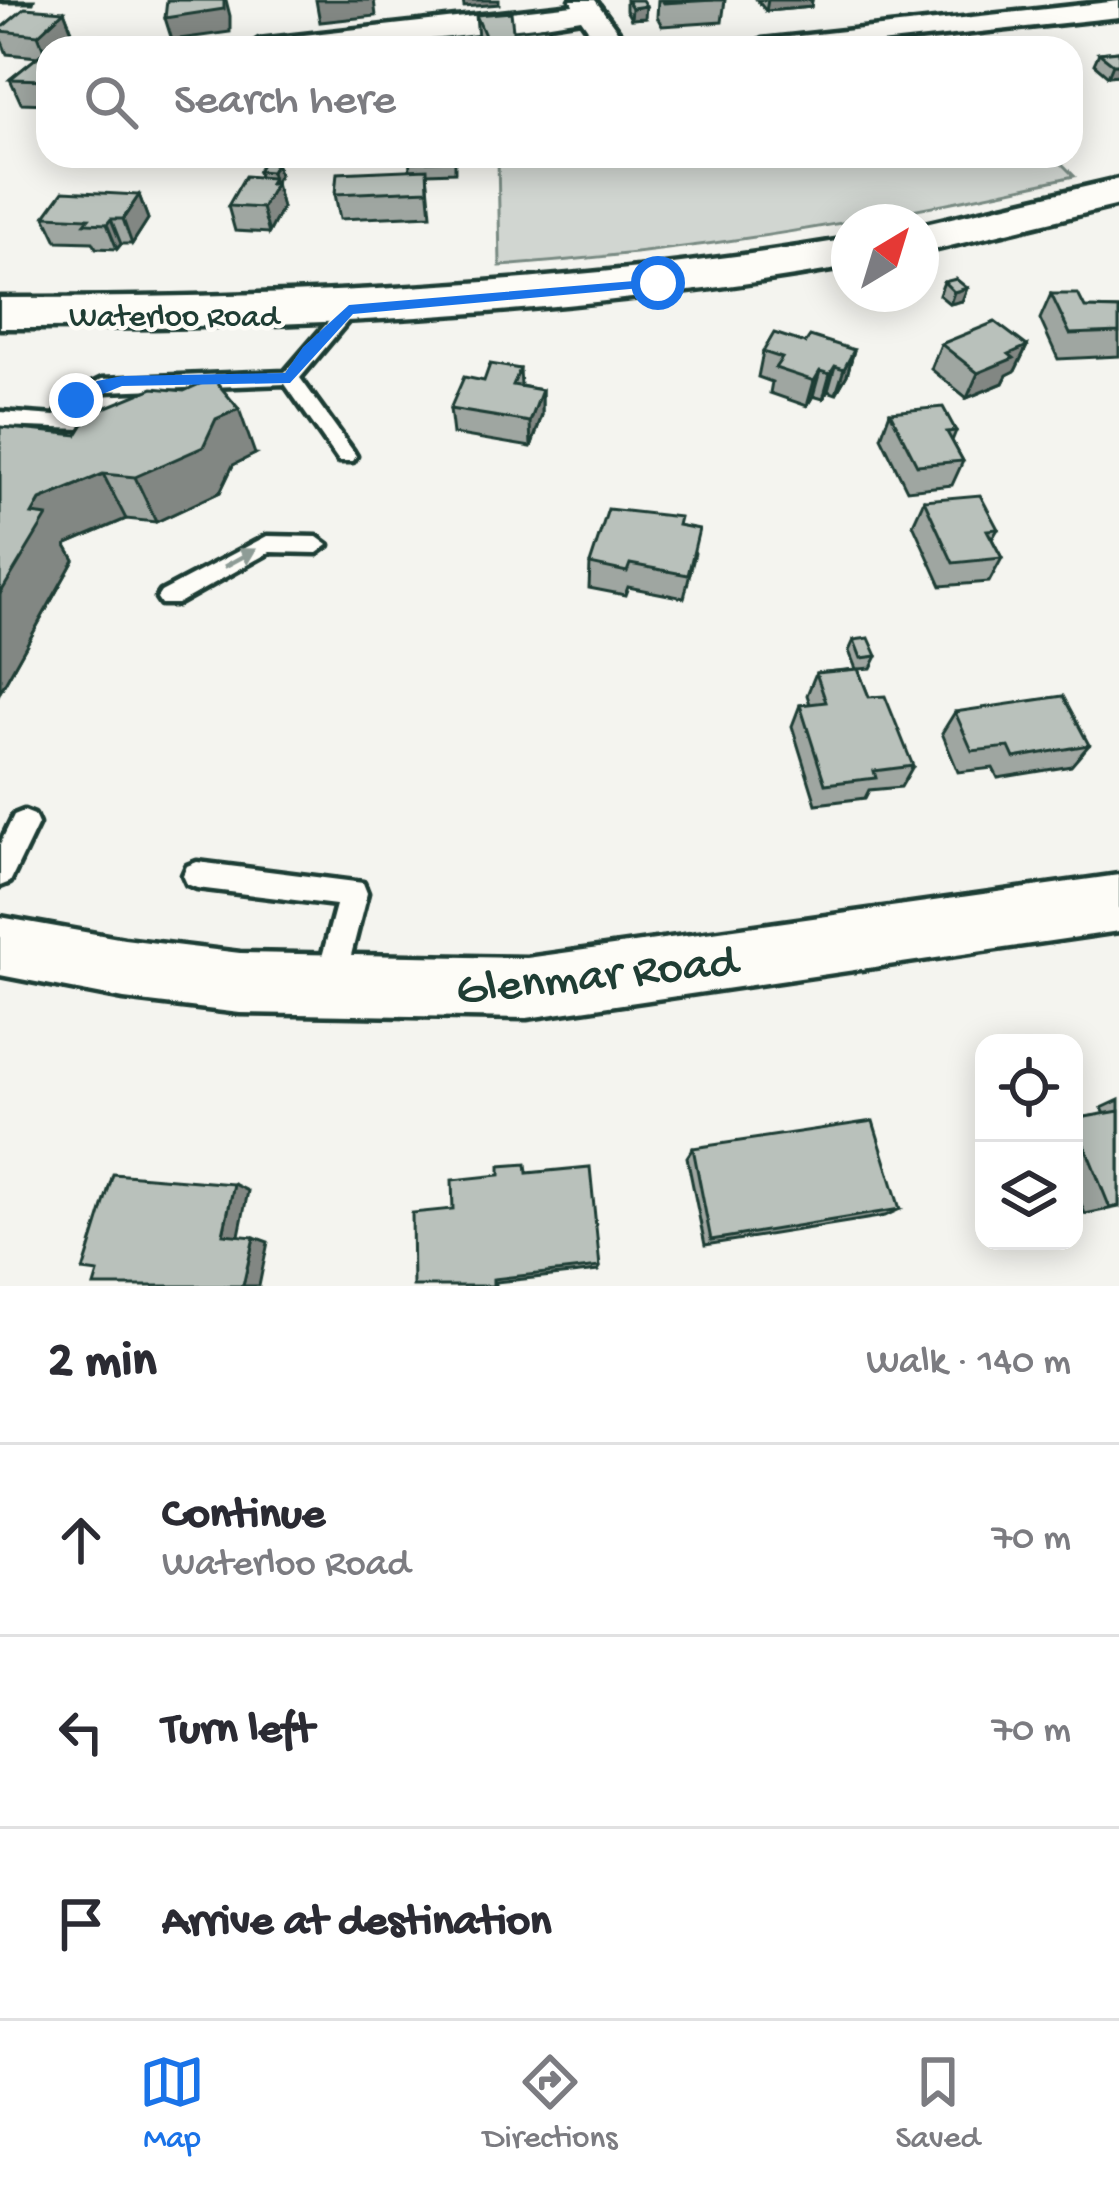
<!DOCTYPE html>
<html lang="en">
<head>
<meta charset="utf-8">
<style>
	body { margin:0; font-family:"Gochi Hand",sans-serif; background:#f2f2f3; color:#2b2b33 }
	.controls { position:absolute; right:36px; bottom:36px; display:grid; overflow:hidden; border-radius:24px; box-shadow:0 6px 30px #0003 }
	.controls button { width:108px; height:108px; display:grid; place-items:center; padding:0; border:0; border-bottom:3px solid #e1e1e2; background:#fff; color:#2b2b33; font:60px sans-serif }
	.compass { position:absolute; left:831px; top:204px; width:108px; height:108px; border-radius:50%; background:#fff; box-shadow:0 6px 30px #0003; rotate:38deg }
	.stop { position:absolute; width:36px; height:36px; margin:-27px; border:9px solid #1a73e8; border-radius:50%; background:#fff }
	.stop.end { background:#1a73e8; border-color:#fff; box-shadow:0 3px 12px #0008 }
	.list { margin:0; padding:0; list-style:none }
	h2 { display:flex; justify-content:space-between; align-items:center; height:156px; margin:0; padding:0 48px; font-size:51px }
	h2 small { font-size:39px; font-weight:400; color:#7c7c81 }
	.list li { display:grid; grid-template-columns:78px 1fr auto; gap:36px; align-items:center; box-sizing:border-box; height:192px; padding:0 48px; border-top:3px solid #e1e1e2 }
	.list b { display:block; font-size:45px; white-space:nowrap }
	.list p { margin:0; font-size:39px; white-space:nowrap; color:#7c7c81 }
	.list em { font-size:39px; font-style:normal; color:#7c7c81 }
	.icon { flex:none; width:66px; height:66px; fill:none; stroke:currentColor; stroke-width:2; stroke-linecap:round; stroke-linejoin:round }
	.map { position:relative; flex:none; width:1119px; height:1286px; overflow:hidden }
	.search { position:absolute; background:#fff; box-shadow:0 6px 30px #0003; left:36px; right:36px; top:36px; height:132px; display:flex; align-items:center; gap:30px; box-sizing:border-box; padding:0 42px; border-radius:36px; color:#7c7c81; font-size:45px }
	.sheet { height:732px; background:#fff }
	nav { display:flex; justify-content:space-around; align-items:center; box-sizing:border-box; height:168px; border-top:3px solid #e1e1e2; background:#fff; font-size:33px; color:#7c7c81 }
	nav a { display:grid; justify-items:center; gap:6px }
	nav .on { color:#1a73e8 }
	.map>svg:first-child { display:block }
	.green { fill:#d1d6d1; stroke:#788a82; stroke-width:3 }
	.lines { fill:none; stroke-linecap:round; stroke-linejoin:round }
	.lane-casing { stroke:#1f3d34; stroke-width:9 }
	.street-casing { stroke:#1f3d34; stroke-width:9 }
	.secondary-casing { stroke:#1f3d34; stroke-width:9 }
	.lane { fill:#fdfcf7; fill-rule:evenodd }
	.street { fill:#fdfcf7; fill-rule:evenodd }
	.secondary { fill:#fdfcf7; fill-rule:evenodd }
	.wall { fill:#9fa6a1; stroke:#1f3d34; stroke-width:3 }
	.shaded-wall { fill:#828783; stroke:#1f3d34; stroke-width:3 }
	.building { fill:#b9c1bb; stroke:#1f3d34; stroke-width:3 }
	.oneway { fill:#8e9c96 }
	.route { fill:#1a73e8 }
	.labels { text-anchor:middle; stroke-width:9; stroke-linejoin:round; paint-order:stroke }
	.far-street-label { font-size:33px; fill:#1f3d34; stroke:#fdfcf7 }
	.near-street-label { font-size:48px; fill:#1f3d34; stroke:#fdfcf7 }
</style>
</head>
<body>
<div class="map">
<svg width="1119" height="1286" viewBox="0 0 1119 1286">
	<rect width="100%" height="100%" fill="#f4f4ef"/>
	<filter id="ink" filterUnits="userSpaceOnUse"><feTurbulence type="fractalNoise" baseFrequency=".00833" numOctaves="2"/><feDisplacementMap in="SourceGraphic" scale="24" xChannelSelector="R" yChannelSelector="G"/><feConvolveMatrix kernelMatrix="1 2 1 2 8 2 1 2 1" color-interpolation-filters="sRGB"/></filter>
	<g filter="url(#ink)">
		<path class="green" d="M498 156H1054L1074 176C879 220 700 251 500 266Z"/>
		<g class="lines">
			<defs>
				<g id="lane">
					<polygon points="348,305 357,310 300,378 353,451 356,456 353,461 339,461 285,384 106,391 83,405 74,417 82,419 82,429 0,426 0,412 55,416 69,395 102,379 285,372 342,306"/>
					<polygon points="267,536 317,537 328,545 317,553 270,552 177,604 161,604 157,598 161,592"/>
					<polygon points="24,811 34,815 38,824 10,882 0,886 0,844 14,815"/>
					<polygon points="197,862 363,883 367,893 341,994 330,998 319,994 315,983 336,905 197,888 187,884 183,875 187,866"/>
				</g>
				<g id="street">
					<path d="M571 0H595L630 48H601L581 19C470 38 358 48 246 48L259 40 573 5Z"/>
					<polygon points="1119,1 1119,17 834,48 749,48 762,40"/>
					<polygon points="1119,875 1119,931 527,1018 240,1013 124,999 0,975 0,917 124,939 240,953 527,958"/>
				</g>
				<g id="secondary">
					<polygon points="1119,179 1119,205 921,253 921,225"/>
					<path d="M849 239V267C567 316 286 329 0 328V298C285 298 567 286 849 239Z"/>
				</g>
			</defs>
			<use href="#lane" class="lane-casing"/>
			<use href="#street" class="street-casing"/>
			<use href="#secondary" class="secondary-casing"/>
			<use href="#lane" class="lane"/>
			<use href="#street" class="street"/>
			<use href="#secondary" class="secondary"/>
		</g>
		<g class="wall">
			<polygon points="0,0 34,0 33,3 0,3"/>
			<polygon points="626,0 645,18 631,19 626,10"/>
			<polygon points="658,0 725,0 722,22 662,26 657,17"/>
			<polygon points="757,0 812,0 811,7 766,11"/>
			<polygon points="64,11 73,34 58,48 48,48 48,104 21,103 10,79 38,57 7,54 0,37 0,29"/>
			<polygon points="476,15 513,30 555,40 555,48 482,48 478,38"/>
			<polygon points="1119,51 1119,75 1108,76 1094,64 1099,53"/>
			<polygon points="409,156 455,156 455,172 427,173 431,215 340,219 335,194 410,170"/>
			<polygon points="276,162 279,175 275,183 282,208 269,233 235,231 228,206 259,177 258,171"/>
			<polygon points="139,195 148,219 132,244 121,244 117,249 96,248 93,242 57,241 45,216"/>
			<polygon points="944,282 967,288 962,301 950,304 939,295"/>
			<polygon points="1051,294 1085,308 1119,309 1119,356 1058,359 1040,319"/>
			<polygon points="805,343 854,350 847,375 836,394 828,391 823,399 813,396 807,406 770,393 772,382 758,377 763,352"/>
			<polygon points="941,344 1027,346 1015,371 1007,375 1003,383 967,398 931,369"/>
			<polygon points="520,369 521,386 542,390 542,415 531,447 453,434 450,409 484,381"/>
			<polygon points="890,412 956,431 952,441 963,461 952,485 907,490 881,437"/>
			<polygon points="77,435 255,454 233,465 220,492 156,522 126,519 67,544 66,546 74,560 0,692"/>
			<polygon points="924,500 998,529 992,539 1002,558 989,582 941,586 913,524"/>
			<polygon points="679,525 695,553 684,598 628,587 625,595 589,588 590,564"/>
			<polygon points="854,640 877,656 871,668 858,669 869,697 913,766 901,787 869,790 865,798 816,804 792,726 800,705 810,704 807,695 816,673 856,669 849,651"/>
			<polygon points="955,712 1089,745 1071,766 998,778 993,768 958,772 942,733"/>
			<polygon points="1119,1100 1119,1207 1085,1214 1074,1186 1074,1119 1105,1114 1102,1108"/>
			<polygon points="693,1148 900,1209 885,1216 705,1245 687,1157"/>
			<polygon points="528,1173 600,1267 598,1271 496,1282 496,1286 453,1209"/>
		</g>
		<g class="shaded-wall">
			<polygon points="226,0 230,16 230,32 172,40 165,18"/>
			<polygon points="316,0 374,0 376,16 320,22"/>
			<polygon points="463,0 499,0 499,4 464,7"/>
			<polygon points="768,0 812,0 811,7 766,11"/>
			<polygon points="646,6 645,18 631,19 632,8"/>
			<polygon points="64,11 73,34 58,48 48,48 47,58 38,35"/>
			<polygon points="555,40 555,48 490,48 490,47"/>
			<polygon points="1113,64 1119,64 1119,75 1108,76"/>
			<polygon points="276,162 279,175 274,184 271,172"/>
			<polygon points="272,178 274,186 276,183 282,208 269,233 262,208"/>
			<polygon points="139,195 148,219 132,244 123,219"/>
			<polygon points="111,219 121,244 117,249 107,224"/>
			<polygon points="967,288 962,301 950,304 954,292"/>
			<polygon points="1027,346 1015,371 1007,375 1003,383 967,398 978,373 1009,354"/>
			<polygon points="854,350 847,375 836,394 844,369"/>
			<polygon points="835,366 828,391 823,399 830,374"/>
			<polygon points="820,371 813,396 807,406 814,381"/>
			<polygon points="542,390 542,415 531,447 530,422"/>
			<polygon points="239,409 255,454 233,465 220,492 156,522 135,477 216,419"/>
			<polygon points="103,474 126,519 67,544 66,546 74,560 0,692 0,594 32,514 40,500"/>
			<polygon points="234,1184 248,1191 238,1240 223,1234"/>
			<polygon points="254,1237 268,1242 259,1286 243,1286"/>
		</g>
		<g class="building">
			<polygon points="167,0 224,0 224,9 165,18"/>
			<polygon points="627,0 642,0 646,6 632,8"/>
			<polygon points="662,0 714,0 664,3"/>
			<polygon points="25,8 64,11 38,35 0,31 0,29"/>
			<polygon points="511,12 513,30 548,26 555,40 490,47 476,15"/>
			<polygon points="1119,51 1119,64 1113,64 1099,53"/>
			<polygon points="41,54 48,55 48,80 10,79"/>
			<polygon points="409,156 454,156 454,160 409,162"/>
			<polygon points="263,162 276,162 271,172 258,171"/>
			<polygon points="427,169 428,190 335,194 337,173"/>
			<polygon points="245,176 272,178 269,183 276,183 262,208 228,206"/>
			<polygon points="63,191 139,195 123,219 111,219 107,224 85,223 89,218 45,216"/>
			<polygon points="956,279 967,288 954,292 944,282"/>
			<polygon points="1051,294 1078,294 1085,308 1119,309 1119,332 1070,334"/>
			<polygon points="995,322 1027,346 1009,354 1014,358 978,373 941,344"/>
			<polygon points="774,333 805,343 810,336 854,350 844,369 835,366 830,374 820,371 814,381 775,368 782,358 763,352"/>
			<polygon points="490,364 520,369 513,385 542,390 530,422 450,409 464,377 484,381"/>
			<polygon points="213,378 239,409 216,419 203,447 135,477 103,474 40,500 32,514 47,516 0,594 0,427 77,435 90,414 153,388 184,391"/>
			<polygon points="943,407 956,431 947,432 963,461 917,465 890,412"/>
			<polygon points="980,495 998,529 987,530 1002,558 953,563 924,500"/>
			<polygon points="608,509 680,517 678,525 699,529 688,575 630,564 627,572 590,564"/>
			<polygon points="869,638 877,656 861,658 854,640"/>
			<polygon points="858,669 869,697 885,696 913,766 874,771 876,778 825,784 800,705 826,702 816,673"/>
			<polygon points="1063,696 1089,745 1014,758 1009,747 972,751 955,712"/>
			<polygon points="1119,1111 1119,1206 1110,1208 1074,1119"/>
			<polygon points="873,1121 900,1209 711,1240 693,1148"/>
			<polygon points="526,1164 527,1173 590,1167 600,1267 493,1279 493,1286 413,1286 412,1213 453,1209 452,1180 500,1175 500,1166"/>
			<polygon points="113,1174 234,1184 223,1234 254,1237 243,1286 94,1286 98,1273 83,1271"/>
		</g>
		<defs><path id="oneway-solid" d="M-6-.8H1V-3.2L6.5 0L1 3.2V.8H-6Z" transform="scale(3)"/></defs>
		<use class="oneway" href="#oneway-solid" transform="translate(240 558) rotate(-29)"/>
	</g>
	<polygon class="route" points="658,279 663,286 353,314 290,383 122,386 76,405 68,400 97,381 122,376 285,373 303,347 349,305"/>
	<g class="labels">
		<g class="far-street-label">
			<text x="174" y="325">Waterloo Road</text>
		</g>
		<g class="near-street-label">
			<text transform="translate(596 971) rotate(-6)" y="17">Glenmar Road</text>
		</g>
	</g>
</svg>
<div class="controls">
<button><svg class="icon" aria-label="locate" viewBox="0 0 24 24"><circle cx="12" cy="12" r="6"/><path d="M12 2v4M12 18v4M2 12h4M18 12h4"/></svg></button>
<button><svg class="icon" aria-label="layers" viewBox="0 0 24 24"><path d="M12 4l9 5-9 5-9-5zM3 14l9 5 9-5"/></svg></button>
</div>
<svg class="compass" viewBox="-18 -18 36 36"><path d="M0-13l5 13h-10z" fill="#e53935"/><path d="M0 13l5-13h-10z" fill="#7c7c81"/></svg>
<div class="stop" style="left:658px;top:283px"></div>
<div class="stop end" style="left:76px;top:400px"></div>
<div class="search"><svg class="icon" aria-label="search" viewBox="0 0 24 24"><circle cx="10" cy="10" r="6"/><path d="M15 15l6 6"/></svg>Search here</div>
</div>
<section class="sheet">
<h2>2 min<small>Walk · 140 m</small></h2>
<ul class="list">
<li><svg class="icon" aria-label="ahead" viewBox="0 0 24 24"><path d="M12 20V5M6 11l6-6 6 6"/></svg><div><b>Continue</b><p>Waterloo Road</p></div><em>70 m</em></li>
<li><svg class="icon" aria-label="left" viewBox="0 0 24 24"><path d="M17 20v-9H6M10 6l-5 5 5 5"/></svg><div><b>Turn left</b></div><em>70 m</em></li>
<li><svg class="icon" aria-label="arrive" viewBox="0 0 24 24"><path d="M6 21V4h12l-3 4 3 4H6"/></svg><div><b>Arrive at destination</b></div></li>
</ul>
</section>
<nav>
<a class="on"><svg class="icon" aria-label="map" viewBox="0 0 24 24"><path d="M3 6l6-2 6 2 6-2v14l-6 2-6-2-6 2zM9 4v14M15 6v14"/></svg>Map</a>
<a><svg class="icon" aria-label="directions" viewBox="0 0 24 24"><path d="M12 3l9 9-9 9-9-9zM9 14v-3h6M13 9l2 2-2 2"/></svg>Directions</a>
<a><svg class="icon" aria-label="saved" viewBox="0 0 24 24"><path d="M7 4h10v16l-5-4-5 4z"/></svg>Saved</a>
</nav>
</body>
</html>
